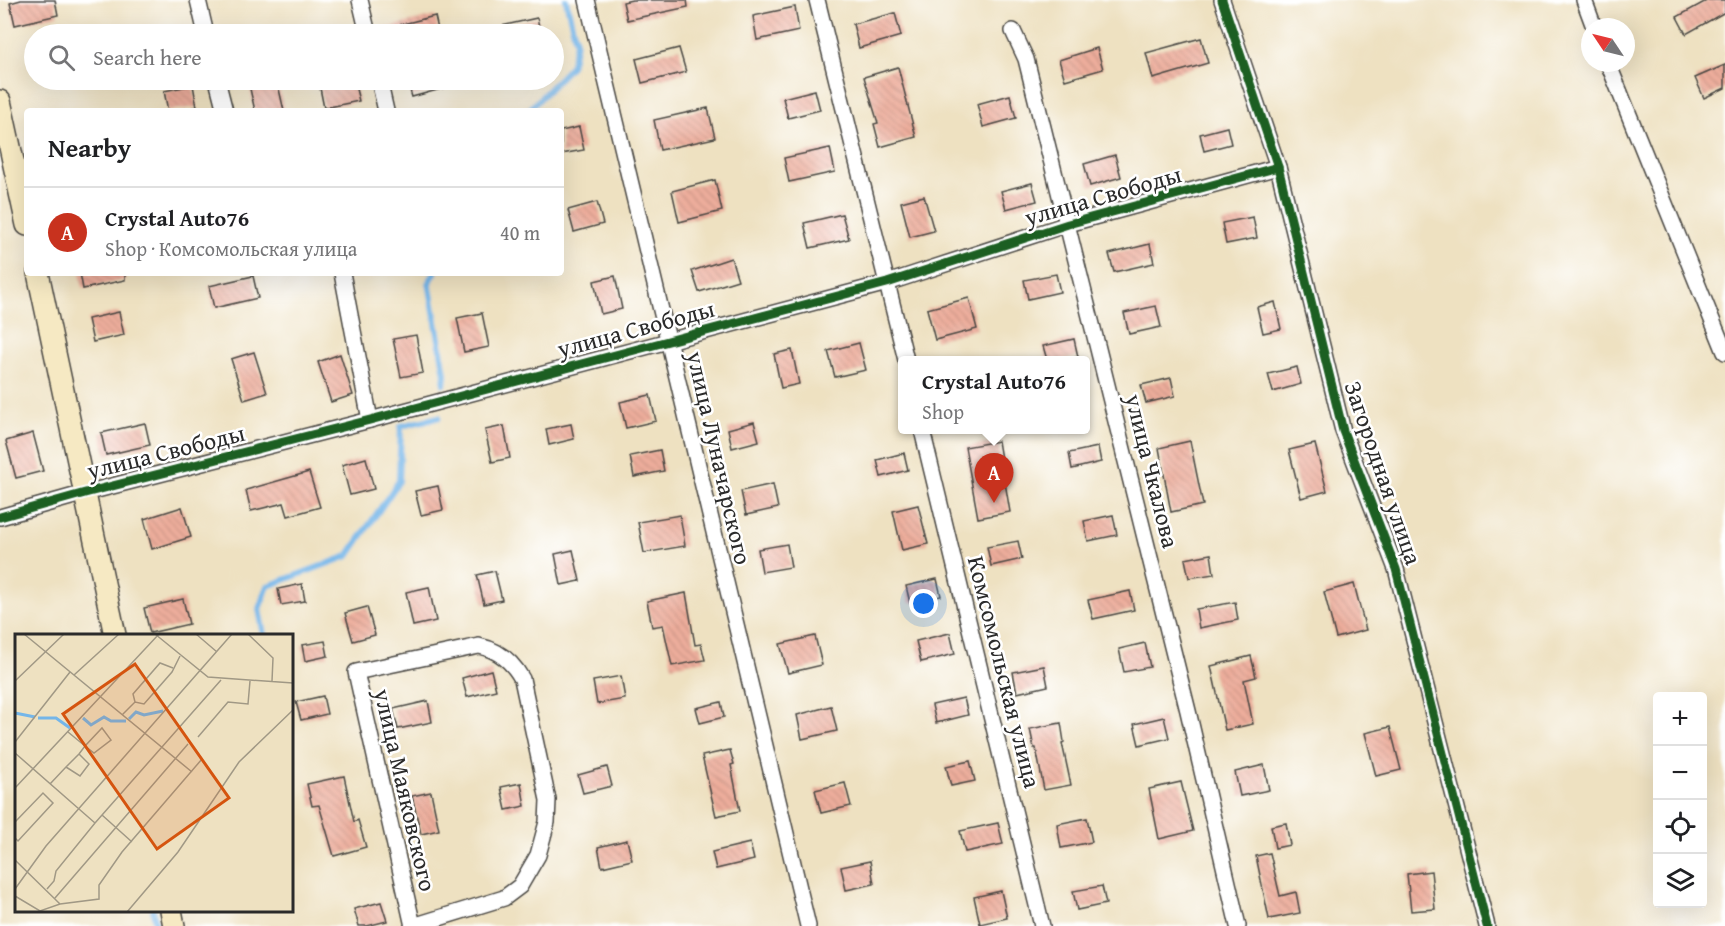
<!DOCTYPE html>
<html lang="en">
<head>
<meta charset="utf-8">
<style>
	body { margin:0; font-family:"Gentium Book Plus",serif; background:#f6f6f6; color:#202124 }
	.controls { position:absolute; right:18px; bottom:18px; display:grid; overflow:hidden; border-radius:6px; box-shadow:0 6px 24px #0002 }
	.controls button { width:54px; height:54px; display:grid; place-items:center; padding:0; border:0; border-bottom:2px solid #e0e0e0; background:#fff; color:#202124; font:30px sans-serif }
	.compass { position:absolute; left:1581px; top:18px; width:54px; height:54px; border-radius:50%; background:#fff; box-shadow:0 6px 24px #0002; rotate:305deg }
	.you { position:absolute; left:924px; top:604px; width:21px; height:21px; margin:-15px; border:4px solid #fff; border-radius:50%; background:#1a73e8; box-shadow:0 0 0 9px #1a73e833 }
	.badge { display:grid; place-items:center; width:39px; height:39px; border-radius:50%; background:#c8321e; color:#fff; font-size:20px; font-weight:700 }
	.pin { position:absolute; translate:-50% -50px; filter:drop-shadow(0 2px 3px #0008) }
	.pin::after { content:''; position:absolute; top:32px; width:21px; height:18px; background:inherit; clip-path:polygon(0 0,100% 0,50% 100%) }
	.popup { position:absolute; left:898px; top:356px; width:192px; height:78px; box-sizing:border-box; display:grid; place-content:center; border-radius:6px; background:#fff; filter:drop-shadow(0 2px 4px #0005); font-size:20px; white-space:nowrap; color:#757577 }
	.popup b { font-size:22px; color:#202124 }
	.popup::after { content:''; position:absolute; left:50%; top:100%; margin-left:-12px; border:12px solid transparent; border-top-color:#fff }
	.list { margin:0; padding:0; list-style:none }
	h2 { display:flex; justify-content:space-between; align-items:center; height:78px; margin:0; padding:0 24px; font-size:26px }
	h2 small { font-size:20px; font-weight:400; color:#757577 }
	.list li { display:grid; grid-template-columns:39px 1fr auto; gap:18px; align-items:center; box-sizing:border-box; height:90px; padding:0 24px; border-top:2px solid #e0e0e0 }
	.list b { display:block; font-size:22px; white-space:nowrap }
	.list p { margin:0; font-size:20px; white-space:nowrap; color:#757577 }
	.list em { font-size:20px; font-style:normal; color:#757577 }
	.icon { flex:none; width:33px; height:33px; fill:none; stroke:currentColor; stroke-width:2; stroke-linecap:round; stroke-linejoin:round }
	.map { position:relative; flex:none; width:1725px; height:926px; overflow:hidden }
	.search { position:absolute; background:#fff; box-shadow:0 6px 24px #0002; left:24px; top:24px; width:540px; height:66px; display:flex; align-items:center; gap:15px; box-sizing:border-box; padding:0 21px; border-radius:33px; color:#757577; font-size:22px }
	.panel { position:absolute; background:#fff; box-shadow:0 6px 24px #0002; left:24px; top:108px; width:540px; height:168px; border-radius:6px }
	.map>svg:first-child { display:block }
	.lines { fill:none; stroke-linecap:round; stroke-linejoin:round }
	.stream { stroke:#74b6e9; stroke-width:6 }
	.building { fill:url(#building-back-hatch) }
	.street-casing { stroke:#484642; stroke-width:18 }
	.secondary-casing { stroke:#484642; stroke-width:24 }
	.street { stroke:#fff; stroke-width:15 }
	.secondary { stroke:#f6e9c3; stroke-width:21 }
	.cycleway-casing { stroke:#fff; stroke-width:13 }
	.cycleway { stroke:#1b5e20; stroke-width:9 }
	.labels { text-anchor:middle; stroke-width:5; stroke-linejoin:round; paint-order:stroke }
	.street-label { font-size:24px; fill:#2b2b2b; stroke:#fff }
	.inset-river { fill:none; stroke:#74b6e9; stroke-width:3 }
	.inset-road { fill:none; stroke:#a09885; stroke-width:1.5 }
	.view { fill:#d5540f; fill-opacity:0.15; stroke:#d5540f; stroke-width:3 }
	.inset-edge { fill:none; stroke:#2b2b2b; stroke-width:3 }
</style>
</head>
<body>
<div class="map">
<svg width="1725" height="926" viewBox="0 0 1725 926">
	<defs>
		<pattern id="building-back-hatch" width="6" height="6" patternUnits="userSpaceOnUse" patternTransform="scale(1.5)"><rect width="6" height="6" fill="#edad9b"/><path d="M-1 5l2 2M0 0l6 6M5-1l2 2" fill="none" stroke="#cb9586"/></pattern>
	</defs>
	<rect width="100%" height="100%" fill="#fff"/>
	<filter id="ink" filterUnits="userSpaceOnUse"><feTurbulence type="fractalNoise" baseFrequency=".0167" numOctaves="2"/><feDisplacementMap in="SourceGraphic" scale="12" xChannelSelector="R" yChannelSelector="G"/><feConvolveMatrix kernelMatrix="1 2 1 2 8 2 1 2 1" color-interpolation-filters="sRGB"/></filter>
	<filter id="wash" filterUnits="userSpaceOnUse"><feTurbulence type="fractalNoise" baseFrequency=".008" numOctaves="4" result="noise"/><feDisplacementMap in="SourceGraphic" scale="24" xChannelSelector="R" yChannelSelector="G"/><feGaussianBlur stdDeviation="1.35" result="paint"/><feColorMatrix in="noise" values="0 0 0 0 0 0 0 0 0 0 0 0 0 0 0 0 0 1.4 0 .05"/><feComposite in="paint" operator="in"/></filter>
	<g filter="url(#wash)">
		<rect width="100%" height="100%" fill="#eee1c1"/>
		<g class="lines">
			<g class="stream">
				<polyline points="528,111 571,66 576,42 566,0"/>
				<polyline points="435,273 429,282 445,374 444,384"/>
				<polyline points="264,635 259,609 268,586 348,556 399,481 401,426 439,417"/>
				<polyline points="153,910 156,926"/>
			</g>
		</g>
		<g id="blocks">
			<g class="building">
				<polygon points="21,0 55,0 58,15 15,25 10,3"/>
				<polygon points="632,0 687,0 688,7 627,20 623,2"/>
				<polygon points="1708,0 1725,0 1725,12 1686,34 1677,17"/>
				<polygon points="795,7 799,31 757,40 753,16"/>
				<polygon points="895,13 901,36 859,48 853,24"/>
				<polygon points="435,16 439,34 384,34 383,29"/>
				<polygon points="537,18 541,34 493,34 492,28"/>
				<polygon points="1201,38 1208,63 1153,79 1146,53"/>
				<polygon points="679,48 686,72 642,83 636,59"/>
				<polygon points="1097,48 1103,69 1065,80 1059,60"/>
				<polygon points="1725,65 1725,88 1704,98 1695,78"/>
				<polygon points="898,67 916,137 880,147 874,124 878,123 864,77"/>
				<polygon points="248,80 277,80 284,111 255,111"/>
				<polygon points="407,80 458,80 459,84 412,97"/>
				<polygon points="354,81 359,101 324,108 320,88"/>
				<polygon points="193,85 197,107 168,111 164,91"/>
				<polygon points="815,90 820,110 788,118 783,98"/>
				<polygon points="1010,95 1016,118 983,127 977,104"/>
				<polygon points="708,108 715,138 660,150 654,120"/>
				<polygon points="579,127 584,150 561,154 561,131"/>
				<polygon points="1227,127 1231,144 1204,151 1200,134"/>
				<polygon points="830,148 835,172 789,182 784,158"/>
				<polygon points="1115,155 1121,177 1090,186 1084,164"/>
				<polygon points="715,180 722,211 679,222 672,191"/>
				<polygon points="1032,183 1037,201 1006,209 1001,191"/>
				<polygon points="924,196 934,231 910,237 901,202"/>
				<polygon points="597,202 603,224 574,232 568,210"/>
				<polygon points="842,214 849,239 810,248 804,223"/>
				<polygon points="1253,217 1257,238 1226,244 1222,223"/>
				<polygon points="1150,244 1154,263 1114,272 1109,254"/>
				<polygon points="731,258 738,280 699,292 692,271"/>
				<polygon points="80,273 125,273 125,280 83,289"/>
				<polygon points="1056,274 1060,292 1028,299 1024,280"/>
				<polygon points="253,276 258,298 214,308 209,286"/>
				<polygon points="615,276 622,309 601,314 594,281"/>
				<polygon points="969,298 977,329 935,340 927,309"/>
				<polygon points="1275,302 1281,329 1263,333 1257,307"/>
				<polygon points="1156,306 1161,327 1129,334 1124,313"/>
				<polygon points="119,312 124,335 93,342 88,319"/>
				<polygon points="482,313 489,347 464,352 457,318"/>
				<polygon points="416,335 423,373 401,377 393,339"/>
				<polygon points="1074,339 1078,357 1060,360 1047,360 1043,346"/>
				<polygon points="859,343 866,370 835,377 828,351"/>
				<polygon points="792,350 799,384 781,388 774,354"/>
				<polygon points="254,352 267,393 244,400 231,359"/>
				<polygon points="340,354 353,395 331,402 318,362"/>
				<polygon points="1297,367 1301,384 1273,392 1268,374"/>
				<polygon points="1171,378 1175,396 1146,403 1141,385"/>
				<polygon points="650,395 656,421 626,428 620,402"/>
				<polygon points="754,422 759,441 732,448 728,429"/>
				<polygon points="145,423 150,445 106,455 101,433"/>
				<polygon points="571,424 574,439 549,445 546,429"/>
				<polygon points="504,426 510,458 492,462 485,430"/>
				<polygon points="33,433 43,471 16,478 6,441"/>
				<polygon points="998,441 1010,512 978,518 965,447"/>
				<polygon points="1190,441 1203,505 1171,512 1159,448"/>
				<polygon points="1315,444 1327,491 1301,498 1289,450"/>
				<polygon points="1098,447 1101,462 1072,469 1069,453"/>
				<polygon points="660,450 664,471 634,477 630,456"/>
				<polygon points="904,453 908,470 881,477 877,460"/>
				<polygon points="366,458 374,489 350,495 342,465"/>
				<polygon points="309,472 320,507 288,516 284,503 251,511 246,490"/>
				<polygon points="773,484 778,508 746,515 741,491"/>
				<polygon points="438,486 443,510 421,515 415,491"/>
				<polygon points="918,505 928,544 902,550 893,511"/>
				<polygon points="182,507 191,537 152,549 144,519"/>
				<polygon points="680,515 685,546 644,553 638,522"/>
				<polygon points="1113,515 1117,535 1088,541 1084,521"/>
				<polygon points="1018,541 1022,559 991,566 987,547"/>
				<polygon points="787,544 791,567 762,572 758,549"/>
				<polygon points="573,550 580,581 561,585 555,554"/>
				<polygon points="1211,554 1214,574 1189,578 1185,559"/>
				<polygon points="495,571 502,600 484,604 477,575"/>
				<polygon points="937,579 941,596 910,603 906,586"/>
				<polygon points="302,584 305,601 281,605 278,589"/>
				<polygon points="1354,584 1366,630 1336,638 1324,592"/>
				<polygon points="429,587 436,621 413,626 406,592"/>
				<polygon points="1130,591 1134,610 1093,619 1088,600"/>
				<polygon points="686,593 695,645 701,644 705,660 672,666 663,625 652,627 647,601"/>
				<polygon points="183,599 189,624 150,633 144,608"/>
				<polygon points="1235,602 1238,620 1199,628 1196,609"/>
				<polygon points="367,607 375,635 353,641 345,613"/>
				<polygon points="950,633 955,654 921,662 916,641"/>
				<polygon points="815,636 822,665 788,673 780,644"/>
				<polygon points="325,641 328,656 305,661 302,645"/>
				<polygon points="1145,643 1150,667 1124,672 1119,649"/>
				<polygon points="1251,656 1256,677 1244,680 1253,724 1225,730 1211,666"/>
				<polygon points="1044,666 1048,686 1017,693 1013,672"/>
				<polygon points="491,670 496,690 467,697 462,678"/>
				<polygon points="621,676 625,699 597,704 593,681"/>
				<polygon points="323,696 327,714 301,720 296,702"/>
				<polygon points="964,698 968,715 936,723 932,705"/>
				<polygon points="428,701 432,722 398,729 393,709"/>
				<polygon points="721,702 724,717 700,723 696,708"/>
				<polygon points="831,706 837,731 802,739 797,715"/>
				<polygon points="1164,717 1169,738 1139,745 1134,724"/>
				<polygon points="1061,723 1064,742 1062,743 1071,785 1044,790 1036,748 1034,748 1030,729"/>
				<polygon points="1390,727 1401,770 1376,776 1365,733"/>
				<polygon points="730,750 734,764 731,765 740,811 716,816 702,756"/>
				<polygon points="970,761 975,781 951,786 946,766"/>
				<polygon points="1264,765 1269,790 1240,796 1235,772"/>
				<polygon points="607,767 612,786 583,793 578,775"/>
				<polygon points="344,776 354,822 358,820 366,847 334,856 319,805 312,806 307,784"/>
				<polygon points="1181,782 1193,831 1159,839 1149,789"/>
				<polygon points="521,783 525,806 506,810 501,787"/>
				<polygon points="845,783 851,806 821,813 815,790"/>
				<polygon points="431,792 439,830 421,834 412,796"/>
				<polygon points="1087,818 1092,842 1061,848 1057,824"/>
				<polygon points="998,823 1003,844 965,852 960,831"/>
				<polygon points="1286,823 1290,845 1275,848 1271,826"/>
				<polygon points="627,840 632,860 602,867 598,847"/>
				<polygon points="750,843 754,860 716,869 712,852"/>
				<polygon points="1270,853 1280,896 1296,892 1300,913 1269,919 1256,856"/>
				<polygon points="870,861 874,884 846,890 841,867"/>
				<polygon points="1431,871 1435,909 1411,911 1407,874"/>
				<polygon points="1102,886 1106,904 1077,910 1073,891"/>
				<polygon points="1001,891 1007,918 980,924 974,897"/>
				<polygon points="381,902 387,921 367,926 359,926 354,909"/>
			</g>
		</g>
	</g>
	<g filter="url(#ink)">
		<use href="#blocks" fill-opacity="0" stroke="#484642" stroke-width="1.5"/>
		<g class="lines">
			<defs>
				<g id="street">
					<polyline points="198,0 206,34"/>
					<polyline points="360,0 368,34"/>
					<polyline points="587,0 808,926"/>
					<polyline points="817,0 906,360"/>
					<polyline points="1222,0 1278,167 1343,431 1396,569 1487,926"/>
					<polyline points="1584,0 1594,27"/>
					<polyline points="1013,31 1026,59 1188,711 1238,926"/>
					<polyline points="1608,63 1725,352"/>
					<polyline points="217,80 225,111"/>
					<polyline points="379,80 386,111"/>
					<polyline points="342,273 370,420"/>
					<polyline points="922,430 1042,926"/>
					<polyline points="0,517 85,493 370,420 887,283 1068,224 1278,167"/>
					<path d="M412 926H413L504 898 520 886 538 855 547 822 548 800 522 679C512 661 499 650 479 646L356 672 413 926"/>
				</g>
				<g id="secondary">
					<polyline points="0,101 27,225"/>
					<polyline points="38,273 115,635"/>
					<polyline points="171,910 174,926"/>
				</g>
			</defs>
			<use href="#street" class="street-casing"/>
			<use href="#secondary" class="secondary-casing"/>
			<use href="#street" class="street"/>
			<use href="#secondary" class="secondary"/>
			<defs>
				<g id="cycleway">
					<polyline points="1222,0 1278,167 1343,431 1396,569 1487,926"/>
					<polyline points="0,517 85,493 370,420 887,283 1068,224 1278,167"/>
				</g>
			</defs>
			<use href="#cycleway" class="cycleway-casing"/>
			<use href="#cycleway" class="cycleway"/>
		</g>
	</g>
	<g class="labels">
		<g class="street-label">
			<text transform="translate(1103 196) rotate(-16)" y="8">улица Свободы</text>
			<text transform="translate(636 329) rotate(-15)" y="8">улица Свободы</text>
			<text transform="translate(166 452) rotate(-14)" y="8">улица Свободы</text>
			<text transform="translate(719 458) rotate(77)" y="8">улица Луначарского</text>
			<text transform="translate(1152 471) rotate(76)" y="8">улица Чкалова</text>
			<text transform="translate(1383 473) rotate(71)" y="8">Загородная улица</text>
			<text transform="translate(1004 672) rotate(76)" y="8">Комсомольская улица</text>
			<text transform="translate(405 790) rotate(77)" y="8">улица Маяковского</text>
		</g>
	</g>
	<g transform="translate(15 634)">
		<rect width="278" height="278" fill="#eee1c1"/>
		<path class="inset-river" d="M0 79 20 83M23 84H41L55 94M68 84 76 91 89 83 96 87H111M114 85 121 78 129 81 148 77"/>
		<path class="inset-road" d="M9 0 177 138M140 0 193 43 278 49M181 0 202 18M233 0 258 24 257 47M59 41 104 0M0 47 49 0M120 68 118 60 145 29 158 34M107 81 120 68 129 70 157 38 165 22M183 103 213 68 233 70 235 47M0 108 55 38M0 119 80 189M51 133 65 142 74 130 64 120M35 150 51 133 64 120 70 112 87 94 96 106 79 119 70 112 53 98M0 154 144 0M87 181 117 208M0 188 28 159 38 169 3 207 0 204M0 226 45 270M0 255 31 212 217 0M32 255 39 247 41 237 80 189 206 46M0 262 25 277 45 270 84 265V251L107 218 187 125M40 264 173 110M112 278 163 218 224 128 278 76"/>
		<path class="view" d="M120 30 214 164 142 215 48 80Z"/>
		<rect width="278" height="278" class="inset-edge"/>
	</g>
</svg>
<div class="controls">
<button>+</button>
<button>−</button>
<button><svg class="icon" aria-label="locate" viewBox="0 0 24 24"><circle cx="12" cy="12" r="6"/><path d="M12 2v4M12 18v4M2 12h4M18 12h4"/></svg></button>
<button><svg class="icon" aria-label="layers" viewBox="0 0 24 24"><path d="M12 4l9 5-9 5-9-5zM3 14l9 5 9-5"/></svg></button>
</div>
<svg class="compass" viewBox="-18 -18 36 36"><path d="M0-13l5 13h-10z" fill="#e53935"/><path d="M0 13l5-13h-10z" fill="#757577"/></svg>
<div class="you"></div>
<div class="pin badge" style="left:994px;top:503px">A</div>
<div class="popup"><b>Crystal Auto76</b>Shop</div>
<div class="search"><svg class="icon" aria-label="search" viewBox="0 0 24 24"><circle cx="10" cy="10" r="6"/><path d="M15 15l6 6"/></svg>Search here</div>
<section class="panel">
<h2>Nearby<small></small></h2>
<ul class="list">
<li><span class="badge">A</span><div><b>Crystal Auto76</b><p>Shop · Комсомольская улица</p></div><em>40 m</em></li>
</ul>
</section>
</div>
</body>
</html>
